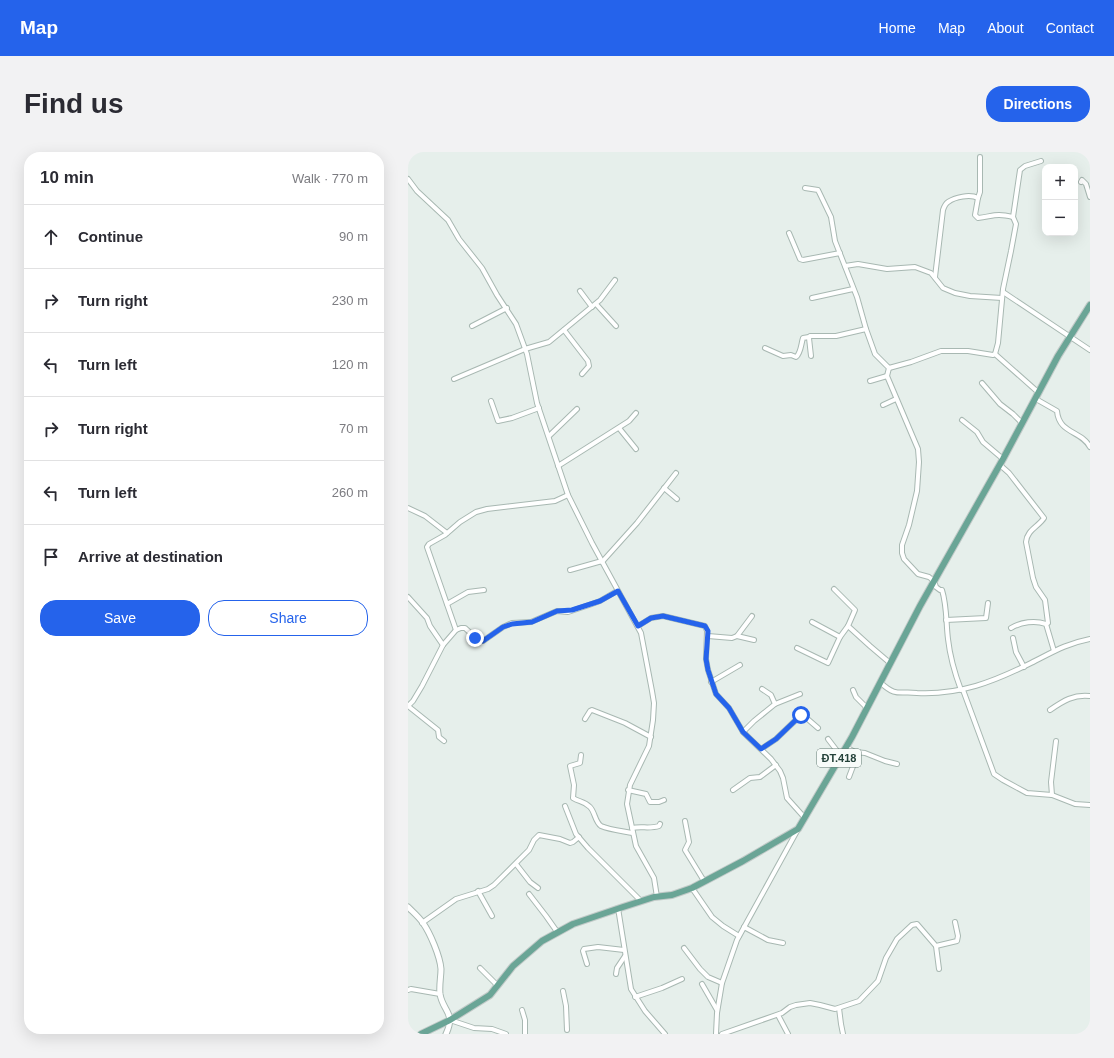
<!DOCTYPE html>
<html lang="en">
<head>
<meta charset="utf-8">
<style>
	body { margin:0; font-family:Arial,sans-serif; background:#f2f2f3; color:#2b2b33 }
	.controls { position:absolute; right:12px; top:12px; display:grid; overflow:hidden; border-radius:8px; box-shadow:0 4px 16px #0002 }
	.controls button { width:36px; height:36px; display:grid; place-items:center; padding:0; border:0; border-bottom:1px solid #e1e1e2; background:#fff; color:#2b2b33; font:20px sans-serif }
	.stop { position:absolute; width:12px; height:12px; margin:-9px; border:3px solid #2563eb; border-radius:50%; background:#fff }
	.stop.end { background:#2563eb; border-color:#fff; box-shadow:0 1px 4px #0008 }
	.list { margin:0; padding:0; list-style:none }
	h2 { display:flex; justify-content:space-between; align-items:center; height:52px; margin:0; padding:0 16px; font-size:17px }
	h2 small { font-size:13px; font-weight:400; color:#7c7c81 }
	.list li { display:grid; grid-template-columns:26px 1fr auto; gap:12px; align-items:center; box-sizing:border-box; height:64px; padding:0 16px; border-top:1px solid #e1e1e2 }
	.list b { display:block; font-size:15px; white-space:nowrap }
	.list em { font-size:13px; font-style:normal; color:#7c7c81 }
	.actions { display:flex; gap:8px; padding:12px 16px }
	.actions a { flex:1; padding:9px 0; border:1px solid #2563eb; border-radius:16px; text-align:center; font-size:14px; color:#2563eb }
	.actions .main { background:#2563eb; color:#fff }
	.icon { flex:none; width:22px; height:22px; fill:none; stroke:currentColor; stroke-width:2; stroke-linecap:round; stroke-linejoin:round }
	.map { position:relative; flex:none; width:682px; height:882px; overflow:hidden; border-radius:16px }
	header { display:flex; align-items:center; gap:24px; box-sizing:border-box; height:56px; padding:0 20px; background:#2563eb; color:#fff }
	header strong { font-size:19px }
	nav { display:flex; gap:22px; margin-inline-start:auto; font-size:14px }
	.intro { display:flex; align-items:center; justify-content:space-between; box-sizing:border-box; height:96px; padding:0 24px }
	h1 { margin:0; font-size:28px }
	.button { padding:10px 18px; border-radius:16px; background:#2563eb; color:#fff; font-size:14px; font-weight:700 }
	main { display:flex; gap:24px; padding:0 24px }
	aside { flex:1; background:#fff; border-radius:16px; box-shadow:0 4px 16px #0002 }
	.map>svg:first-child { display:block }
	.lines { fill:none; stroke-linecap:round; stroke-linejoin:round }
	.minor-casing { stroke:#a8b8b2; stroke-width:6 }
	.tertiary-casing { stroke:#a8b8b2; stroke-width:7 }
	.primary-casing { stroke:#c2cac8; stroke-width:8 }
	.minor { stroke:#fff; stroke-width:4 }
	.tertiary { stroke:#fff; stroke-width:5 }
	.primary { stroke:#6aa596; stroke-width:6 }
	.route { stroke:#2563eb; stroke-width:5 }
	.labels { text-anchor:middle; stroke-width:3.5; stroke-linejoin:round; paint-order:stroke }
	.shield { fill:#f7fbf9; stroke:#637a73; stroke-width:1 }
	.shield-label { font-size:11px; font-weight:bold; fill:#24423a }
</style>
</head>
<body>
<header>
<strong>Map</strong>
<nav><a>Home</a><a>Map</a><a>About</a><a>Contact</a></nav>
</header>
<div class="intro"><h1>Find us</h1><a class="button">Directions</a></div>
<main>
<aside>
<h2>10 min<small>Walk · 770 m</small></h2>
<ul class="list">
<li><svg class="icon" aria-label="ahead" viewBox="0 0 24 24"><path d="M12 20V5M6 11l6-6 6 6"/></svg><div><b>Continue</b></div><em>90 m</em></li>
<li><svg class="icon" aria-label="right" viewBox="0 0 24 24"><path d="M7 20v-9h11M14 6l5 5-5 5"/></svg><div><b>Turn right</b></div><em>230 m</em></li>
<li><svg class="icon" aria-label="left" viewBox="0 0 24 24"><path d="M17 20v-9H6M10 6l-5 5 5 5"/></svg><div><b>Turn left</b></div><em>120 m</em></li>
<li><svg class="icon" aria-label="right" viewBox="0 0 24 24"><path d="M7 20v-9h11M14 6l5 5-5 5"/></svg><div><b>Turn right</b></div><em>70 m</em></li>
<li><svg class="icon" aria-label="left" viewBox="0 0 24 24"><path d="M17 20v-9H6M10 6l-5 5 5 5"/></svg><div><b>Turn left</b></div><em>260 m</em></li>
<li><svg class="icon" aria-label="arrive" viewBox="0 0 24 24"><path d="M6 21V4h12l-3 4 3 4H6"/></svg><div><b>Arrive at destination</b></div></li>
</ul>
<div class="actions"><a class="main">Save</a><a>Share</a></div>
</aside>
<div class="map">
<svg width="682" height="882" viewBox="0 0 682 882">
	<rect width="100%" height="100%" fill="#e6efeb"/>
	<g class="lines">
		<defs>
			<g id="minor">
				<path d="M572 5V40L570 46 567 63 570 66C586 64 588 61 605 65"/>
				<polyline points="0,27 9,39 40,68 51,87 74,116 89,143 108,172 119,202 129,251 160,343 184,391 233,481 244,539 246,551 245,568 241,594 222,633 219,652 228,694 246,726 249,745"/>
				<polyline points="673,30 674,28 678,32 682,45"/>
				<path d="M397 36 410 38 423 65 427 89 449 145 458 177 467 202 481 216 479 224 510 297 511 310 509 339 501 373 494 393V401L496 407 510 422 521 425 526 429 528 435 532 438H534C539 454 538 471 540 487 542 505 547 522 553 538"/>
				<polyline points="381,81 392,107 395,108 432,101"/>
				<polyline points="437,114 450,112 479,117 507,115 523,121 535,136 547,141 562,144 594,146"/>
				<path d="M527 125 535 58C536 55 537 52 540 50 547 45 562 42 570 46"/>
				<polyline points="172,139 184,155"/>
				<polyline points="595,140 682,198"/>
				<polyline points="404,146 445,137"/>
				<polyline points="188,152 208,174"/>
				<polyline points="64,174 99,156"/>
				<polyline points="156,178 180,209 181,214 174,222"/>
				<path d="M357 196 375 204 383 203 388 205C393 201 393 192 395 186L401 185"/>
				<polyline points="587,202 631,241"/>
				<polyline points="403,204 401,186 402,184 428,184 458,177"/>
				<polyline points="481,216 503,210 533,199 560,199 585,203 587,202 590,191 595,137 603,99 608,72 605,65 612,18 617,14 633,9"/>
				<polyline points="46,227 117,197 141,190 192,148 207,128"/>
				<polyline points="462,229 479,224"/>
				<polyline points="574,231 592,252 605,262 614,271"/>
				<path d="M628 247 649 259C651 282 673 278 682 295"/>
				<polyline points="83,249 90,269 104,266 131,256"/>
				<polyline points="475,253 488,247"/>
				<polyline points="554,268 569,280 575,290 595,307"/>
				<polyline points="211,276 228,297"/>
				<polyline points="141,284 169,257"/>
				<path d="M592 313 601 321 636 366C630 375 619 378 618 390L625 426 628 435 637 448 640 471 638 472"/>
				<polyline points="150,314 221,269 228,261"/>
				<polyline points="256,336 269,347"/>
				<polyline points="0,356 17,364 39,381"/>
				<polyline points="194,410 229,371 268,321"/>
				<polyline points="162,418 194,409"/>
				<polyline points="426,437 447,458 440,474 462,494 482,511"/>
				<polyline points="0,445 19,466 22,474 35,493"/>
				<polyline points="39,452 60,440 76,438"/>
				<polyline points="538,468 578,466 580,451"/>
				<polyline points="404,470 432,485"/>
				<polyline points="230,474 243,466 255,464 297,474 299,479 298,507 300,518 308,542 321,556 335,580 363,607 372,619 375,626 379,646 396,665"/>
				<path d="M603 476C613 470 627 468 638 472L646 499"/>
				<polyline points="48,478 19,395 21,392 37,383 52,370 68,360 79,357 147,349 160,343"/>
				<polyline points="300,484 324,486 329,484 344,464"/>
				<polyline points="329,484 346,488"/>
				<polyline points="605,486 608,500 616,515"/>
				<polyline points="389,496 420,511 432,485 440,474"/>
				<polyline points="303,530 332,513"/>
				<path d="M473 531C488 545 491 539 509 541 552 543 585 530 623 511 645 500 657 492 682 487"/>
				<polyline points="445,538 448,545 459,556"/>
				<polyline points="555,538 586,622 595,628 619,641 644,643 667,652 682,653"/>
				<polyline points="367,552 392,542"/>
				<polyline points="0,554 5,549 14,534 35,493 48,478 53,476 57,476 70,488 75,489 95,475 104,471 123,470 149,459 160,460 181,453 192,449 209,439"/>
				<polyline points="0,554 30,578 31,585 36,589"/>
				<path d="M642 558C655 549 666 542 682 544"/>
				<polyline points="177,567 182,559 184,558 217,571 243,585"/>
				<polyline points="335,580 346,569 367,552 363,543 354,537"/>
				<polyline points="420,587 433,604"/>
				<polyline points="438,595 447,600 457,601 477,609 489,612"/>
				<polyline points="353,597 368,587 393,563 395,563 410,576"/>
				<path d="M173 603 172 611 162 614 166 633 165 646C171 650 176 649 182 655 187 660 187 670 193 674 202 678 215 679 225 681"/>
				<polyline points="441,625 450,601"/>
				<polyline points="220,638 238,642 242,650 251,650 256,648"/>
				<polyline points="325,638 342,626 352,625 368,613"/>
				<polyline points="644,643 643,630 648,589"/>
				<polyline points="157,654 168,682 180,696 233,749"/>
				<polyline points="277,669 281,690 277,698 296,729"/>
				<path d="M224 676C233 674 242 677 251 674L252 672"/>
				<polyline points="108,712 122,730 130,736"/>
				<polyline points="284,736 304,765 315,774 331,784"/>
				<polyline points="70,739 84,764"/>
				<polyline points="121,742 138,764 150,781"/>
				<polyline points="210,756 223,837 237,859 257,882"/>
				<polyline points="14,771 48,747 80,737 86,733 121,698 126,688 131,683 152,687 162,691 165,690 171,685"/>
				<polyline points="336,775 360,788 375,791"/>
				<polyline points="528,794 531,817"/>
				<polyline points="276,796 292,817 300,825 314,831"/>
				<polyline points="179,812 175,799 176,797 190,795 216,798"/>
				<polyline points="72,816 89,833"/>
				<polyline points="208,822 209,816 217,804"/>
				<polyline points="294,832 309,858"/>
				<polyline points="0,838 3,837 32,842"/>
				<polyline points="155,839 158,854 159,878"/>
				<polyline points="227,845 254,836 274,827"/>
				<polyline points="431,856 433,872 435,882"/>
				<polyline points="114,858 117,868 117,882"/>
				<polyline points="370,863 380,882"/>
				<polyline points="42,868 66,876 84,877 98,882"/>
				<polyline points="308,882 309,861 314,831 329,788 389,679"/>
				<polyline points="314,882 374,861 382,855 388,853 402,851 412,853 427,857 451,849 470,829 478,806 489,787 504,773 509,772 528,794 549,789 550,784 547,770"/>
			</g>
			<path id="tertiary" d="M0 755C5 760 11 765 15 771 22 781 32 804 33 817 33 825 31 833 32 842 35 860 48 860 38 882"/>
			<polyline id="primary" points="13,882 42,868 82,843 105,814 134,789 165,772 215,755 246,745 264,743 284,736 335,709 390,677 444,585 512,454 595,307 650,204 682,153"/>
		</defs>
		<use href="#minor" class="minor-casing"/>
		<use href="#tertiary" class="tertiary-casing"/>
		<use href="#primary" class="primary-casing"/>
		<use href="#minor" class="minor"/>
		<use href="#tertiary" class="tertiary"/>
		<use href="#primary" class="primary"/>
	</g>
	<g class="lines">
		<polyline class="route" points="67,486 72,489 75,489 95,475 104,472 124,470 149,459 164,458 192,449 210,439 230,474 243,466 255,464 297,474 300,479 298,507 300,518 308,542 321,556 335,580 353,597 368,587 393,563"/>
	</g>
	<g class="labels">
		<rect class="shield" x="409" y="597" width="44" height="18" rx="3"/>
		<g class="shield-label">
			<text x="431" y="610">ĐT.418</text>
		</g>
	</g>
</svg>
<div class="controls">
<button>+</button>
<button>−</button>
</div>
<div class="stop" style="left:393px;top:563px"></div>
<div class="stop end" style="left:67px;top:486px"></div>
</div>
</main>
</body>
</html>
